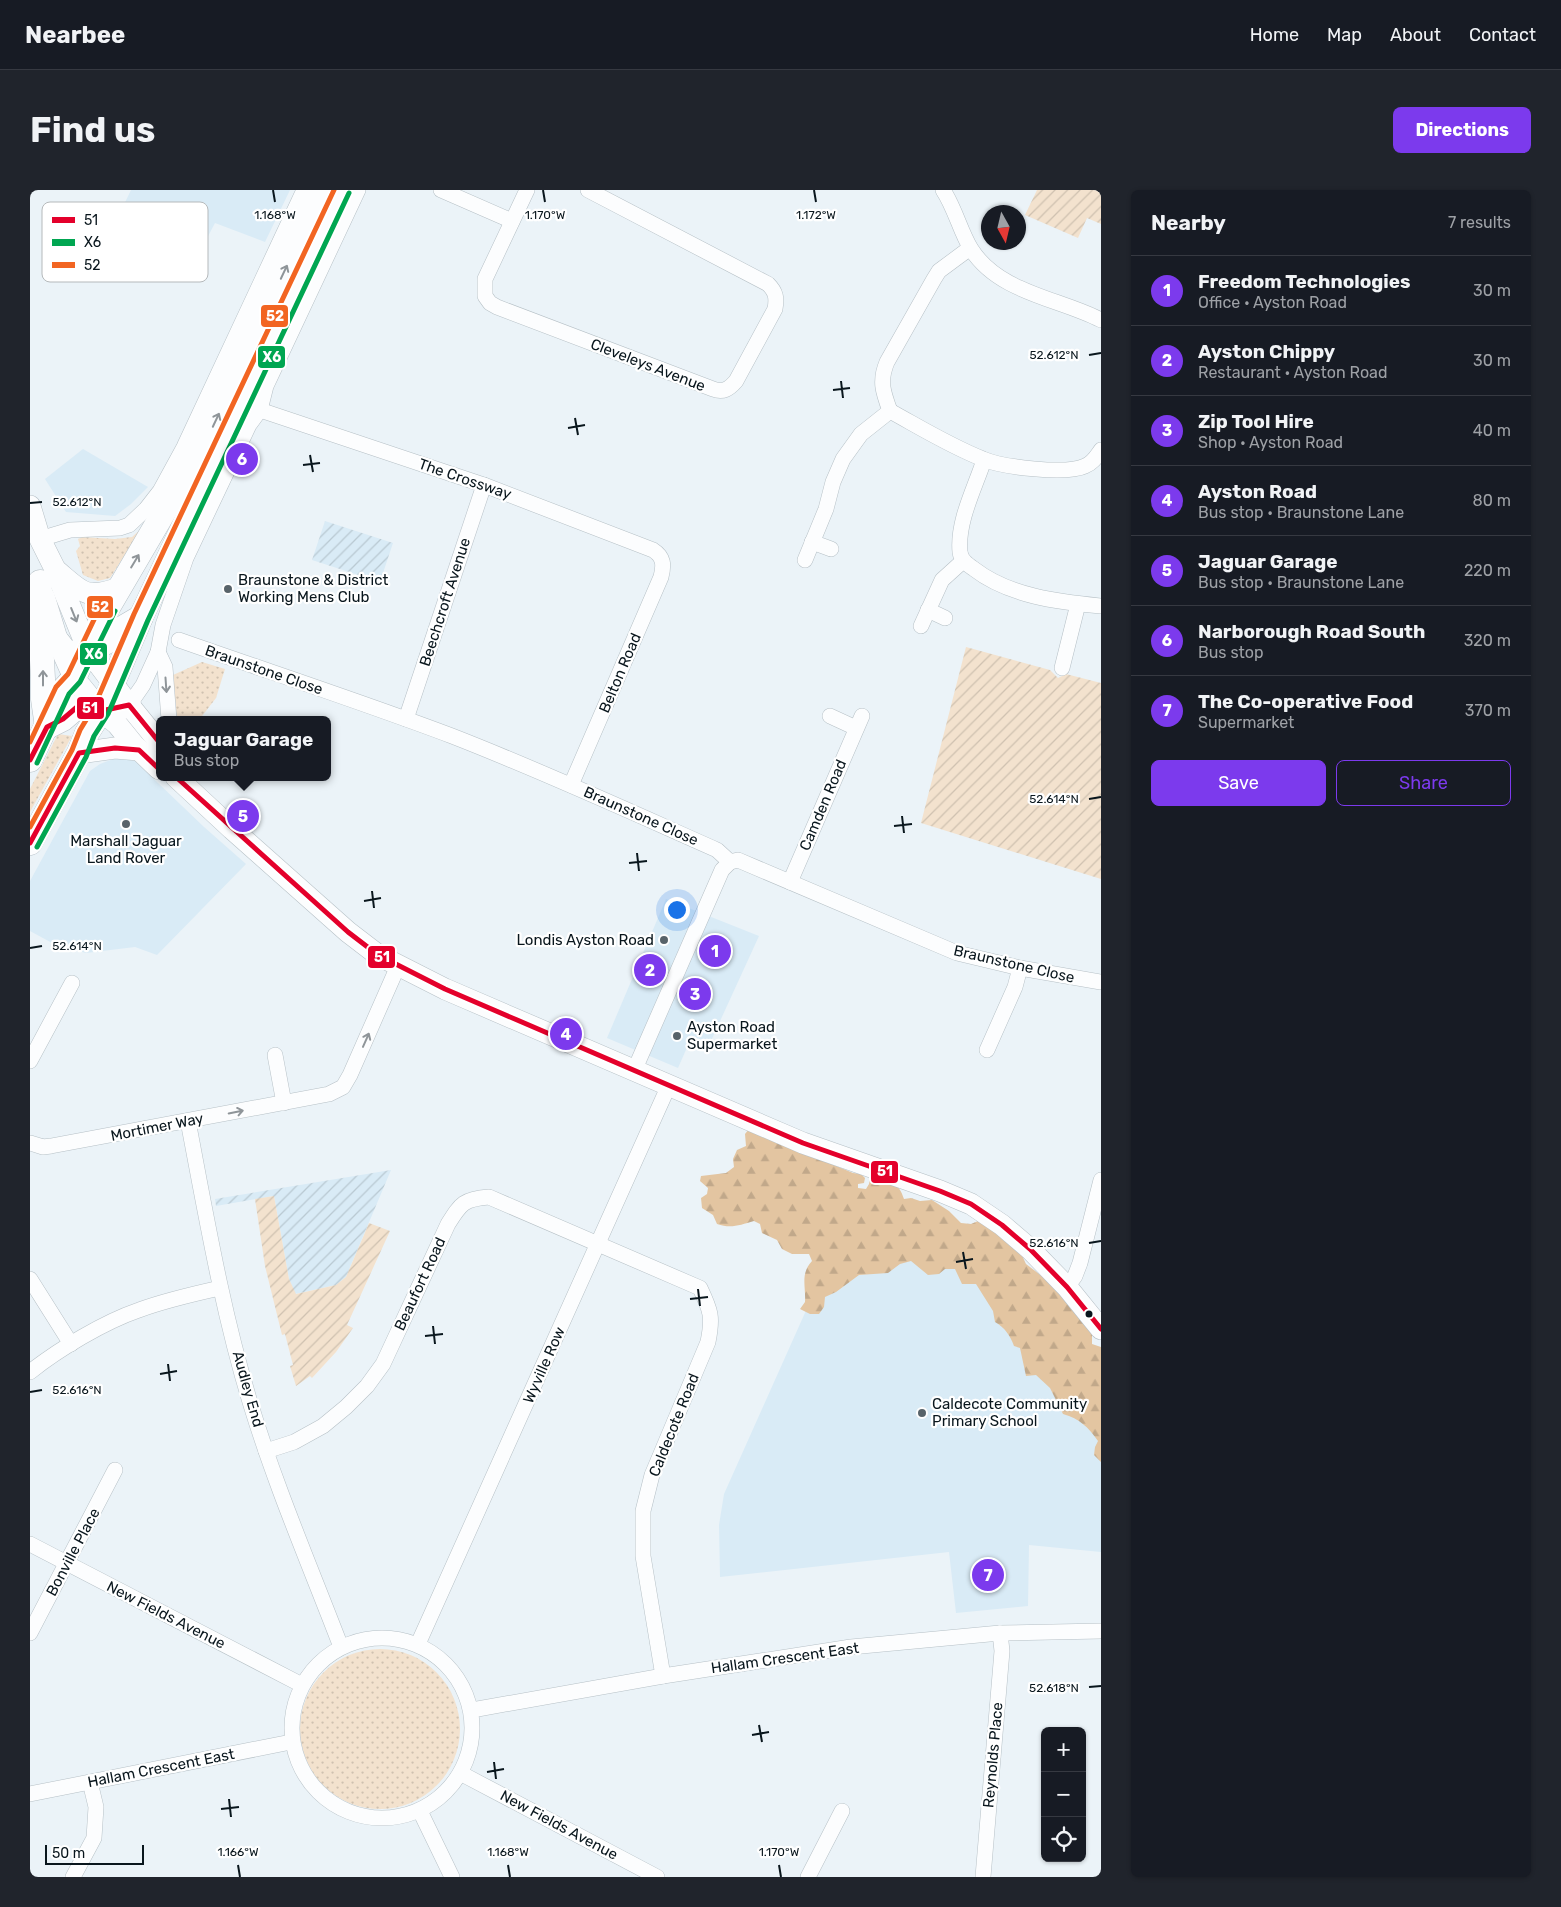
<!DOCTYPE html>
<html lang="en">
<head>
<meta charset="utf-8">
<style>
	body { margin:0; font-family:Rubik,sans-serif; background:#20242c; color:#f1f3f6 }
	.controls { position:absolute; right:15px; bottom:15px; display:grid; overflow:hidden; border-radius:8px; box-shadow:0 1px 4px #0004 }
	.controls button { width:45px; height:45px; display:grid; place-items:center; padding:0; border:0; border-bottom:1px solid #363941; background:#171b24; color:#f1f3f6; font:25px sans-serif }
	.compass { position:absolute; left:951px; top:15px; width:45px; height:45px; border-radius:50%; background:#171b24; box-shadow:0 1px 4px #0004; rotate:172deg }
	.scale { position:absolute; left:15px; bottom:12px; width:99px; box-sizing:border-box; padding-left:5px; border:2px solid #09161d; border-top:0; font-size:14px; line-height:18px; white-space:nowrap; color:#09161d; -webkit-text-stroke:4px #fff; paint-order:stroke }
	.you { position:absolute; left:646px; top:719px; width:18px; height:18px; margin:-12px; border:4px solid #fff; border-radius:50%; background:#1a73e8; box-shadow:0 0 0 8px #1a73e833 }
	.badge { display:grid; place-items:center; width:32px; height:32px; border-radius:50%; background:#7c3aed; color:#fff; font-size:16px; font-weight:700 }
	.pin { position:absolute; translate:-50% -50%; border:2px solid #fff; box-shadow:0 1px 5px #0006 }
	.popup { position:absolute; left:126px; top:526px; width:175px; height:65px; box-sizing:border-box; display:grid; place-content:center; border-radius:8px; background:#171b24; filter:drop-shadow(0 1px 4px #0005); font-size:16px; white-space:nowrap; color:#9ea1a6 }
	.popup b { font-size:19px; color:#f1f3f6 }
	.popup::after { content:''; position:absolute; left:50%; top:100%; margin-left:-10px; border:10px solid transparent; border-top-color:#171b24 }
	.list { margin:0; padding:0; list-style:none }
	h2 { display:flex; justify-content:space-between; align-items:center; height:65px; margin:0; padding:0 20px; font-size:21px }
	h2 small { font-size:16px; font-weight:400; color:#9ea1a6 }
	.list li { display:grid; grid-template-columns:32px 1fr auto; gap:15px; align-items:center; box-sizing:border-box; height:70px; padding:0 20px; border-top:1px solid #363941 }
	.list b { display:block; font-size:19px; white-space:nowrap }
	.list p { margin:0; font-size:16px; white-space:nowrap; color:#9ea1a6 }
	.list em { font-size:16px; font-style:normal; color:#9ea1a6 }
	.actions { display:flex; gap:10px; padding:15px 20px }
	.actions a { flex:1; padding:11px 0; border:1px solid #7c3aed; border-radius:8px; text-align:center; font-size:18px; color:#7c3aed }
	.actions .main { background:#7c3aed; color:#fff }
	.icon { flex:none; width:28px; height:28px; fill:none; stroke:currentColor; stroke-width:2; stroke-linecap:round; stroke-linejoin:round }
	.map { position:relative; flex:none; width:1071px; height:1687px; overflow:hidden; border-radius:8px }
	header { display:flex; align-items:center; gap:30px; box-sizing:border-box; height:70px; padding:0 25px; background:#171b24; border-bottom:1px solid #363941 }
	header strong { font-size:24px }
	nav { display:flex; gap:28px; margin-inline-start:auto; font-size:18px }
	.intro { display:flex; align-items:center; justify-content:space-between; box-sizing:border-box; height:120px; padding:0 30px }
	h1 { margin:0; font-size:35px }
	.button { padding:12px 22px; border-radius:8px; background:#7c3aed; color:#fff; font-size:18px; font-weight:700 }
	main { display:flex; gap:30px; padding:0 30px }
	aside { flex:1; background:#171b24; border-radius:8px; box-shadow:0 1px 4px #0004 }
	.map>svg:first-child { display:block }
	.built { fill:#d9ebf6 }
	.industrial { fill:url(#industrial-furrows) }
	.grass { fill:url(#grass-dots) }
	.forest { fill:url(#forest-firs) }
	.garden { fill:url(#garden-furrows) }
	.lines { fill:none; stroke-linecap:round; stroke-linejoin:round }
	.street-casing { stroke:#b6c0c6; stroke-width:16 }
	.secondary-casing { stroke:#b6c0c6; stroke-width:22 }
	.primary-casing { stroke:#b6c0c6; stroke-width:25 }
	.street { stroke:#fcfdfe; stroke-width:15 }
	.secondary { stroke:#fcfdfe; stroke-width:21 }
	.primary { stroke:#fcfdfe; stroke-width:24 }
	.bus-1-casing { stroke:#fff; stroke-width:9 }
	.bus-2-casing { stroke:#fff; stroke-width:9 }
	.bus-3-casing { stroke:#fff; stroke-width:9 }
	.bus-1 { stroke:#e4002b; stroke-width:5 }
	.bus-2 { stroke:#00a651; stroke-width:5 }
	.bus-3 { stroke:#f26522; stroke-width:5 }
	.oneway { stroke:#8f9599 }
	.ticks { fill:none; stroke:#09161d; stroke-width:2 }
	.poi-dot { fill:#58636a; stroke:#fff; stroke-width:2 }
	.bus-dot { fill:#09161d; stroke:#fff; stroke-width:2 }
	.labels { text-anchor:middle; stroke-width:4.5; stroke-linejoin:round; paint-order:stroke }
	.street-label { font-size:15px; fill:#09161d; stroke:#fff }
	.poi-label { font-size:15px; fill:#09161d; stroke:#fff; text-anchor:start }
	.key { fill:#fff; stroke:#b5b9bb; stroke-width:1 }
	.key-label { font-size:14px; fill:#09161d }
	.ticks-label { font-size:12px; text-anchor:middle; fill:#09161d; stroke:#fff; stroke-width:4.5; stroke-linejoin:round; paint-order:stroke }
	.line-badge { stroke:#fff; stroke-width:2 }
	.badge-label { font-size:14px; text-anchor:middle; font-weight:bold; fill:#fff }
</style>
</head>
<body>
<header>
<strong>Nearbee</strong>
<nav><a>Home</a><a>Map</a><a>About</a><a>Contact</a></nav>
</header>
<div class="intro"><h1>Find us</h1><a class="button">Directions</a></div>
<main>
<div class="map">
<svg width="1071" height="1687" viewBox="0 0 1071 1687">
	<defs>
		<pattern id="industrial-furrows" width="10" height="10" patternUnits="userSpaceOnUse" patternTransform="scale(1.25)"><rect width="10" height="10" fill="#d9ebf6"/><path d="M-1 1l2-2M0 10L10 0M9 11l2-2" fill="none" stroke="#b9c9d2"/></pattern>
		<pattern id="grass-dots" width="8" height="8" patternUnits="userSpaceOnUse" patternTransform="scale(1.25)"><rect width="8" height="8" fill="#f3e2ce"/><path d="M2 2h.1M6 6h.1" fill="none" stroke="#cfc1b0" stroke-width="1.8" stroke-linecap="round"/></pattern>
		<pattern id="forest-firs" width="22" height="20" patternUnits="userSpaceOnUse" patternTransform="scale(1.25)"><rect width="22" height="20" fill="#e3c5a1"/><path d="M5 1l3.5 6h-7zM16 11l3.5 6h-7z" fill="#c1a88a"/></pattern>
		<pattern id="garden-furrows" width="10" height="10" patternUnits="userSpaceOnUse" patternTransform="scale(1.25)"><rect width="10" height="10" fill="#f3e2ce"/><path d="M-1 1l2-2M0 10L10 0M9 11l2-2" fill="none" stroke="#cfc1b0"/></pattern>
	</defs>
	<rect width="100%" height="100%" fill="#ebf3f8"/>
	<g class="built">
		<polygon points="101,0 260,0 235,52 185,33 164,73 85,33"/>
		<polygon points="53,259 118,297 101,314 85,326 36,322 15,289"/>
		<polygon points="83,569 94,569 105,571 174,637 216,674 127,765 105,757 56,763 45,760 35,760 0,741 0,691 60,581 70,574"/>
		<polygon points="636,709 729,746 680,853 662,846 648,878 577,848"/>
		<polygon points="812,1040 945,1083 1071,1243 1071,1362 999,1355 998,1416 926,1423 919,1362 690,1387 689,1335 694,1304"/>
	</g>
	<g class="industrial">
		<polygon points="295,331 363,353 350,392 282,370"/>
		<polygon points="361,980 316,1087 306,1095 265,1104 259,1089 244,1006 186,1016 185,1009"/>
	</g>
	<g class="grass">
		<polygon points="112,338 80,388 68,391 53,385 46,361 50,356 48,349 52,347 85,349 102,347"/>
		<polygon points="172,472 195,479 186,508 169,530 147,530 143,485"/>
		<polygon points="28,544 42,546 0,622 0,599"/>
		<circle cx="350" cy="1539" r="80"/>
	</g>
	<path class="forest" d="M719 939 823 983 831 984 835 988 834 993 828 994V998L836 999 839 994 840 989 846 986C861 991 869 993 874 1009L881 1008 890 1011 902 1010 919 1021 931 1033 941 1034 955 1028 990 1061 996 1074 1021 1093 1062 1141V1154L1071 1157V1272L1064 1265 1065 1257 1068 1251C1058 1237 1050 1229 1033 1224L1020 1198 1006 1185 996 1186 990 1158 984 1156C980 1145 975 1138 965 1132L963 1121 946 1094H932L925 1079H915L909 1084 898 1085 881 1071 870 1074 858 1083 829 1085 806 1102 795 1107 794 1117 789 1124H780L770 1119 775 1112C776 1096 770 1084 782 1071L779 1064H762L752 1059 747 1050 732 1043 730 1034 724 1031C710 1035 701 1039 687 1034L683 1025 672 1018 671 1008 677 1004 678 998 670 991 671 986 696 983 704 977 703 969 707 960 716 956 715 944Z"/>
	<g class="garden">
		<polygon points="1007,0 1071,0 1071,34 1057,28 1048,48 995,25"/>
		<polygon points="936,457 1020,480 1028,488 1036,484 1071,493 1071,689 891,633"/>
		<polygon points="244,1006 259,1089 266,1104 306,1095 316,1087 339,1033 360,1041 317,1135 323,1138 306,1162 282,1188 280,1186 266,1196 260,1176 263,1175 255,1144 252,1145 235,1076 225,1009"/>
	</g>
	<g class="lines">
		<defs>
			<g id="street">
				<polyline points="411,0 482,31"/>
				<path d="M497 0 455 89V106L460 113 467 117 683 199C693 203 699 199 706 191L745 119C747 108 746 102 738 94L558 0"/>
				<path d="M913 0C925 18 930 41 941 59 969 103 1028 108 1071 130"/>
				<path d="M230 220 454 295 623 360C634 367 634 375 631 387L541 595"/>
				<path d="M860 221C891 238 920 256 953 269 972 277 1036 285 1055 276 1063 273 1066 267 1071 260"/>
				<path d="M954 270C945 298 927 331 930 362 931 370 937 374 944 379 979 406 1028 412 1071 416"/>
				<polyline points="10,349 40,340 90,338 99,335 116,319 130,301 154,257 274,0"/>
				<polyline points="782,352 801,359"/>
				<path d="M775 370 796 319 803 292 813 269 831 244 860 221C853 202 849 191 857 172L904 89 909 81 940 58"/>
				<polyline points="898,420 915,428"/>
				<polyline points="891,436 912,390 933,371"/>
				<path d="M149 450C240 482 332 512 422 546 512 581 599 621 687 660L700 672 708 670 927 763 990 778 1071 792"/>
				<polyline points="128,462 135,477 139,530"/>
				<polyline points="1032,478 1048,414"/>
				<polyline points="95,521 113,495 128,462 133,435 156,368 219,235 230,220 236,196 328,0"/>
				<polyline points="800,526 826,538"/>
				<polyline points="376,529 454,295"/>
				<polyline points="760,692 832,526"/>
				<polyline points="957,860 985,797 990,778"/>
				<polyline points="245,865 254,913"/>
				<polyline points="0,871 42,793"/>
				<polyline points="604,881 692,680 700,672"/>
				<path d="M158 931C176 1025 192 1120 220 1212 245 1295 280 1376 311 1457"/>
				<polyline points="0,953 13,957 21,956 299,904 313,897 320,885 368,776"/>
				<polyline points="0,1089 41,1154"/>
				<polyline points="1037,1097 1045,1086 1050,1073 1071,990"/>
				<path d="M0 1182C29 1159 74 1132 109 1120 136 1110 163 1104 190 1098"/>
				<path d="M236 1261 264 1252 293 1236 316 1217 337 1196 353 1174 418 1034C431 1013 434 1009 459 1007L670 1098C681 1121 683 1127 678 1152L622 1285 613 1321V1366L633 1486"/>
				<polyline points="0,1354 272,1495"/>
				<polyline points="0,1443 85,1280"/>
				<circle cx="352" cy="1538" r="90"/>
				<polyline points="388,1454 639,895"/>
				<polyline points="442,1520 633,1486 821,1457 970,1443 1071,1441"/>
				<polyline points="432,1584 627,1687"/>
				<polyline points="0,1604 261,1552"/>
				<polyline points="390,1621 422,1687"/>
				<polyline points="43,1687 64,1648 66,1617 60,1592"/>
				<polyline points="778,1687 812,1621"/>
				<polyline points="953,1687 972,1461 970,1443"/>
			</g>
			<g id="secondary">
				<polyline points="0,316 10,349 25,379 58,460 99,515 129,552"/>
				<path d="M27 381C52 402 55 410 89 398"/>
				<polyline points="14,406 28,452 44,488 71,521 87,534 104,555 129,579"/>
				<polyline points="49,563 85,558 109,560"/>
				<polyline points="146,587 202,639 318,742 348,765 415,799 773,953 910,1001 941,1014 972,1035 1000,1059 1037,1097 1071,1139"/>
			</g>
			<g id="primary">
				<polyline points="10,392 9,413 13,489 13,509 17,537"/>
				<polyline points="28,452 35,461 41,463 58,460 75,453 87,441 111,427"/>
				<polyline points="17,537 33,529 47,517 51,516 71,521 99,515"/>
				<polyline points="0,570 33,500 44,488 72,428 176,250 293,0"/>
				<polyline points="0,653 49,563 57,543 71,521 111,427 312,0"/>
			</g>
		</defs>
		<use href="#street" class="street-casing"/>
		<use href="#secondary" class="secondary-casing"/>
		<use href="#primary" class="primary-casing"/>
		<use href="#street" class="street"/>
		<use href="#secondary" class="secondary"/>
		<use href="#primary" class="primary"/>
		<defs>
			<g id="bus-1">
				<polyline points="0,570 17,537 33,529 47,517 51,516 71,521 99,515 129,552"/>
				<polyline points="146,587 318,742 348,765 415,799 773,953 910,1001 941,1014 972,1035 1000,1059 1037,1097 1071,1139"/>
				<polyline points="0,653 49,563 85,558 109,560 129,579"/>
			</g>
			<g id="bus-2">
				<polyline points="7,573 39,504 50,492 85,421"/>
				<polyline points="7,657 56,567 64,546 78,524 118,430 319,3"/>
			</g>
			<g id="bus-3">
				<polyline points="0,552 26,497 38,484 71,415"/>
				<polyline points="0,637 42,560 50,540 64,517 104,424 304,0"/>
			</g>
		</defs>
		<use href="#bus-1" class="bus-1-casing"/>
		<use href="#bus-2" class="bus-2-casing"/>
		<use href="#bus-3" class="bus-3-casing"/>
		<use href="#bus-1" class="bus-1"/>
		<use href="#bus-2" class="bus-2"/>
		<use href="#bus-3" class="bus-3"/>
	</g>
	<defs><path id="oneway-shaft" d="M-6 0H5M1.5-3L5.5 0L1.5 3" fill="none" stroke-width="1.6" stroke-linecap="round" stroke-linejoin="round" transform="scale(1.25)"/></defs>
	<g class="oneway">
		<use href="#oneway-shaft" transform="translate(254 82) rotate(-65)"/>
		<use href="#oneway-shaft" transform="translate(186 230) rotate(-65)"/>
		<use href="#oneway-shaft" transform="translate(105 371) rotate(-59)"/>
		<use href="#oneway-shaft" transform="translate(44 425) rotate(68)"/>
		<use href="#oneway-shaft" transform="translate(13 488) rotate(-90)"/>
		<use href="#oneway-shaft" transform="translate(136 495) rotate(86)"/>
		<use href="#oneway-shaft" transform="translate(336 850) rotate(-66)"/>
		<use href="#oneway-shaft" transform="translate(206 922) rotate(-11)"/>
	</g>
	<path class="ticks" d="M243 0 245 12M513 0 515 12M784 0 786 12M1059 165 1071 163M811 191 813 208M803 200 820 198M545 228 548 245M538 238 555 235M280 265 283 282M273 275 290 273M0 313 12 312M1059 609 1071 607M872 626 874 643M864 636 882 634M607 663 609 681M599 673 617 671M342 701 344 718M334 711 351 708M0 758 12 756M1059 1053 1071 1051M933 1062 936 1079M926 1072 943 1069M668 1099 670 1116M660 1109 678 1107M403 1136 405 1154M395 1146 413 1144M138 1174 140 1191M130 1184 147 1181M0 1202 12 1200M1059 1497 1071 1496M729 1535 732 1552M722 1545 739 1542M464 1572 466 1589M457 1582 474 1579M199 1609 201 1627M191 1619 209 1617M208 1675 210 1687M478 1675 480 1687M749 1675 751 1687"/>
	<g class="poi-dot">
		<circle cx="198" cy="399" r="5"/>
		<circle cx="96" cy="634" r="5"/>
		<circle cx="634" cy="750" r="5"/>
		<circle cx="647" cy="846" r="5"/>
		<circle cx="892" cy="1223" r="5"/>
	</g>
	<circle class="bus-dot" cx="1059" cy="1124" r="4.5"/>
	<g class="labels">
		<g class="street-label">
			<text transform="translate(618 175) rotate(21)" y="5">Cleveleys Avenue</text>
			<text transform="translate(435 289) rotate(19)" y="5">The Crossway</text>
			<text transform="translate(415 412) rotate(-72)" y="5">Beechcroft Avenue</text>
			<text transform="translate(234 480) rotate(19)" y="5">Braunstone Close</text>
			<text transform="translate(590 483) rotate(-67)" y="5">Belton Road</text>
			<text transform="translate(793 615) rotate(-67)" y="5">Camden Road</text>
			<text transform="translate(611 626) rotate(24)" y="5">Braunstone Close</text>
			<text transform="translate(984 774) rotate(13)" y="5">Braunstone Close</text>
			<text transform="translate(127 937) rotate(-11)" y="5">Mortimer Way</text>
			<text transform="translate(390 1094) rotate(-65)" y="5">Beaufort Road</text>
			<text transform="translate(514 1175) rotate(-66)" y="5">Wyville Row</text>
			<text transform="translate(218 1199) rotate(74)" y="5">Audley End</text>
			<text transform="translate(644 1235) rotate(-68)" y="5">Caldecote Road</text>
			<text transform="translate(43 1362) rotate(-62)" y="5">Bonville Place</text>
			<text transform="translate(136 1425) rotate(27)" y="5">New Fields Avenue</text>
			<text transform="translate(755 1468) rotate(-8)" y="5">Hallam Crescent East</text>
			<text transform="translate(963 1565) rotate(-85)" y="5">Reynolds Place</text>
			<text transform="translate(131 1578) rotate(-11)" y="5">Hallam Crescent East</text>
			<text transform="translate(529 1635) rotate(28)" y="5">New Fields Avenue</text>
		</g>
		<g class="poi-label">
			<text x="208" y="395">Braunstone &amp; District<tspan x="208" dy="17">Working Mens Club</tspan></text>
			<text x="96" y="656" text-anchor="middle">Marshall Jaguar<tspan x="96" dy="17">Land Rover</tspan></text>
			<text x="624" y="755" text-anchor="end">Londis Ayston Road</text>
			<text x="657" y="842">Ayston Road<tspan x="657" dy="17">Supermarket</tspan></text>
			<text x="902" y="1219">Caldecote Community<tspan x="902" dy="17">Primary School</tspan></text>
		</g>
	</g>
	<rect x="12" y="12" width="166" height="80" rx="8" class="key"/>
	<rect x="22" y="27" width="23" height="6" fill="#e4002b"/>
	<rect x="22" y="49" width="23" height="7" fill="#00a651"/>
	<rect x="22" y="72" width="23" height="6" fill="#f26522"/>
	<g class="key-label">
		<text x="54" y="35">51</text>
		<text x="54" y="57">X6</text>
		<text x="54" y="80">52</text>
	</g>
	<g class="ticks-label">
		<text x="245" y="29">1.168°W</text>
		<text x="515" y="29">1.170°W</text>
		<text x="786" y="29">1.172°W</text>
		<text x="1024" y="169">52.612°N</text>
		<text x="47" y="316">52.612°N</text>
		<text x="1024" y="613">52.614°N</text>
		<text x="47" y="760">52.614°N</text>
		<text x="1024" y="1057">52.616°N</text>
		<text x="47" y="1204">52.616°N</text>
		<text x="1024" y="1502">52.618°N</text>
		<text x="208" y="1666">1.166°W</text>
		<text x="478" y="1666">1.168°W</text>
		<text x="749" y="1666">1.170°W</text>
	</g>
	<g class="line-badge">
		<rect x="230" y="114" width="29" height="24" rx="5" fill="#f26522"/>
		<rect x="227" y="155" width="29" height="24" rx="5" fill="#00a651"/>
		<rect x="56" y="405" width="28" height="24" rx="5" fill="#f26522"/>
		<rect x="49" y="452" width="29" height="24" rx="5" fill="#00a651"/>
		<rect x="46" y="506" width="29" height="24" rx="5" fill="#e4002b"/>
		<rect x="337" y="755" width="29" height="24" rx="5" fill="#e4002b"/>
		<rect x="840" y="970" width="29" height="24" rx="5" fill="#e4002b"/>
	</g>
	<g class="badge-label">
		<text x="245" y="131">52</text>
		<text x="242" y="172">X6</text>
		<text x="70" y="422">52</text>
		<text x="64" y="469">X6</text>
		<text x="60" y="523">51</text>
		<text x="352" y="772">51</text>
		<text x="855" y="986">51</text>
	</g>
</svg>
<div class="controls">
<button>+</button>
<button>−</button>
<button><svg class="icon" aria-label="locate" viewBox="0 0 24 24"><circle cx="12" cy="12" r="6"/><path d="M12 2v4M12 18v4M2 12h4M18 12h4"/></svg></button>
</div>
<svg class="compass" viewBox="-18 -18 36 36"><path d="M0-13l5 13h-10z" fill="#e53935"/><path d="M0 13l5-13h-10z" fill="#9ea1a6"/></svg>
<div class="scale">50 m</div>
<div class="you"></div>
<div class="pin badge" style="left:685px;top:761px">1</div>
<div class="pin badge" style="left:620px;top:780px">2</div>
<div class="pin badge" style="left:665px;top:804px">3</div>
<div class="pin badge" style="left:536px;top:844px">4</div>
<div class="pin badge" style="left:213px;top:626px">5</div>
<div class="popup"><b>Jaguar Garage</b>Bus stop</div>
<div class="pin badge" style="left:212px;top:269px">6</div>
<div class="pin badge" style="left:958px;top:1385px">7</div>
</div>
<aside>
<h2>Nearby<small>7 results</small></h2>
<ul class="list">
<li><span class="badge">1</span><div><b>Freedom Technologies</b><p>Office · Ayston Road</p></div><em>30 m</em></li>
<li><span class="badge">2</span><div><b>Ayston Chippy</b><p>Restaurant · Ayston Road</p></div><em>30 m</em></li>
<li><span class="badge">3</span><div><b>Zip Tool Hire</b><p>Shop · Ayston Road</p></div><em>40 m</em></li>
<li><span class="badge">4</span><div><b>Ayston Road</b><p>Bus stop · Braunstone Lane</p></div><em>80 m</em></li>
<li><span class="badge">5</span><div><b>Jaguar Garage</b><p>Bus stop · Braunstone Lane</p></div><em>220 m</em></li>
<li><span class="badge">6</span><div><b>Narborough Road South</b><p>Bus stop</p></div><em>320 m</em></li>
<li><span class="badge">7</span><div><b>The Co-operative Food</b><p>Supermarket</p></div><em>370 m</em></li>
</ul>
<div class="actions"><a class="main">Save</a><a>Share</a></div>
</aside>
</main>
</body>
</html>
